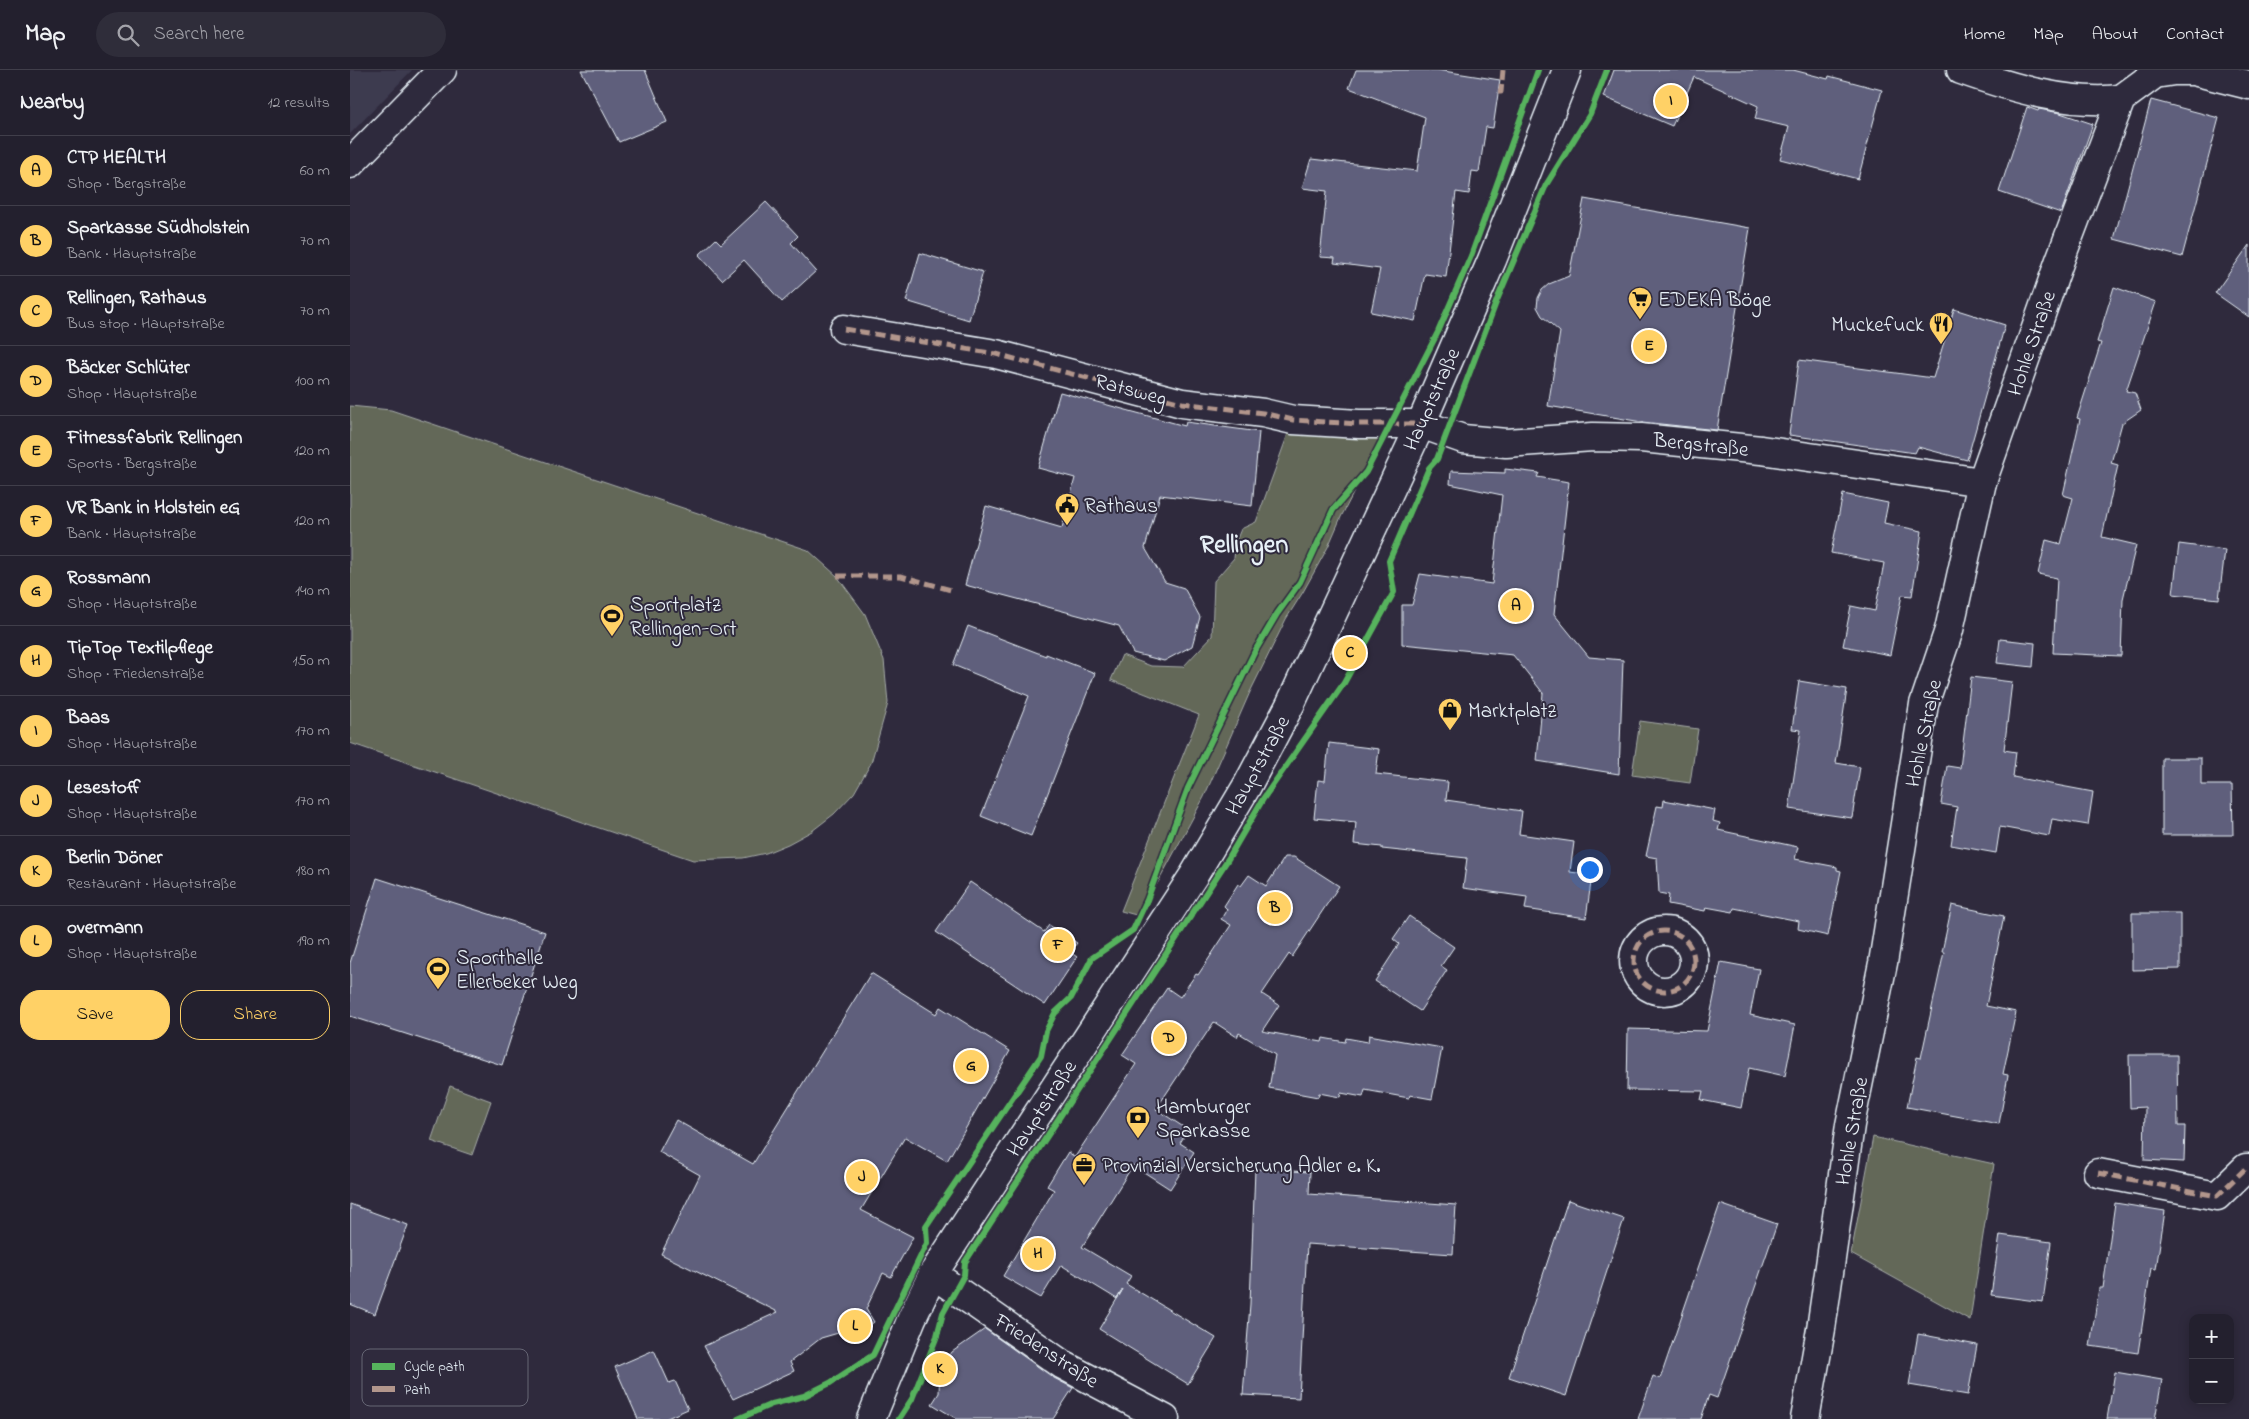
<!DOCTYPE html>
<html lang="en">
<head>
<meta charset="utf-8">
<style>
	body { margin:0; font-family:"Indie Flower",sans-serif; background:#2f2d3a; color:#f1f3f6 }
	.controls { position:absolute; right:15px; bottom:15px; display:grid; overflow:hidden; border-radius:10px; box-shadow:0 2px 12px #0003 }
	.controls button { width:45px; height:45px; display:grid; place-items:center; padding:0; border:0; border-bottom:1px solid #403e4a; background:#23202e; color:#f1f3f6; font:25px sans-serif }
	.you { position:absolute; left:1239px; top:799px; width:18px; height:18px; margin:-12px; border:4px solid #fff; border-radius:50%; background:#1a73e8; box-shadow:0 0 0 8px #1a73e833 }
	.badge { display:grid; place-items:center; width:32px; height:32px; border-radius:50%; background:#ffd166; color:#111; font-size:16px; font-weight:700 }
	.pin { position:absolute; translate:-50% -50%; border:2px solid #fff; box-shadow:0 1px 5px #0006 }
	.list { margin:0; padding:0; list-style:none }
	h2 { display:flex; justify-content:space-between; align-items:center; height:65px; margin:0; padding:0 20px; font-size:21px }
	h2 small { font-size:16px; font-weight:400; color:#a3a3aa }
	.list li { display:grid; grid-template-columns:32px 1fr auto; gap:15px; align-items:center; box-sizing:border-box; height:70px; padding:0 20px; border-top:1px solid #403e4a }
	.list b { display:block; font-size:19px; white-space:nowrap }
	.list p { margin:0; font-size:16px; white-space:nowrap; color:#a3a3aa }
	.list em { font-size:16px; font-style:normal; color:#a3a3aa }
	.actions { display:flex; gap:10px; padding:15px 20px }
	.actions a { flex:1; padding:11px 0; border:1px solid #ffd166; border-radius:20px; text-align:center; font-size:18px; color:#ffd166 }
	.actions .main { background:#ffd166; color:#111 }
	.icon { flex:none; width:28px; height:28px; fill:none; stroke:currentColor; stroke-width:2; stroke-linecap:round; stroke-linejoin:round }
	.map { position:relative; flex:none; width:1899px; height:1349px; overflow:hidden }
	header { display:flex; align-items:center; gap:30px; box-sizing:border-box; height:70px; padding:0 25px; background:#23202e; border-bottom:1px solid #403e4a }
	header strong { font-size:24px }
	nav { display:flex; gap:28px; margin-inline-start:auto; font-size:18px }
	.search { width:350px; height:45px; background:#2f2d3a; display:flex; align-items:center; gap:12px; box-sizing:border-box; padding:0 18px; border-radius:28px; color:#a3a3aa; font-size:19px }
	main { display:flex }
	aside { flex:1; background:#23202e }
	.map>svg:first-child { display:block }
	.built { fill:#3d3a50 }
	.green { fill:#636759; stroke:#a6aca8 }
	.building { fill:#5f5e7c; stroke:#e8f1f8 }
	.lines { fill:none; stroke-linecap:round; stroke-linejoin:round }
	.street-casing { stroke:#e8f1f8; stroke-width:31 }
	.secondary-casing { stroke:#e8f1f8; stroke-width:31 }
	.street { stroke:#2f2a3d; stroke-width:28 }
	.secondary { stroke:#2f2a3d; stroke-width:28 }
	.quiet { stroke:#b2968c; stroke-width:5; stroke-dasharray:10 5; stroke-linecap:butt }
	.cycleway-casing { stroke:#2f2a3d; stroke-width:9 }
	.cycleway { stroke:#56b35d; stroke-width:6 }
	.labels { text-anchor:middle; stroke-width:4; stroke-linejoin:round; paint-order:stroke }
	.poi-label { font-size:21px; fill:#e8f1f8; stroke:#2f2a3d; text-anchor:start }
	.street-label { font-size:21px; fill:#e8f1f8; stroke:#2f2a3d }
	.district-label { font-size:26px; font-weight:bold; fill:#e8f1f8; stroke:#2f2a3d }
	.key { fill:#2f2a3d; stroke:#666675; stroke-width:1 }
	.key-label { font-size:14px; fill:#e8f1f8 }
</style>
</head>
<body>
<header>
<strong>Map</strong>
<div class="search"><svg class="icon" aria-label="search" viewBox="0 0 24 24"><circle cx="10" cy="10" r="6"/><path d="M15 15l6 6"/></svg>Search here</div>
<nav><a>Home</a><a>Map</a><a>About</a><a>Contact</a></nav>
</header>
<main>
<aside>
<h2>Nearby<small>12 results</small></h2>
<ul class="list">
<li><span class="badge">A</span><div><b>CTP HEALTH</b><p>Shop · Bergstraße</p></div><em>60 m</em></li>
<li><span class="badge">B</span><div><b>Sparkasse Südholstein</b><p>Bank · Hauptstraße</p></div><em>70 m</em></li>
<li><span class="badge">C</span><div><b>Rellingen, Rathaus</b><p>Bus stop · Hauptstraße</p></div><em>70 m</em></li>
<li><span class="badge">D</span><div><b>Bäcker Schlüter</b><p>Shop · Hauptstraße</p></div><em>100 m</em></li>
<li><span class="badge">E</span><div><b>Fitnessfabrik Rellingen</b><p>Sports · Bergstraße</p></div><em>120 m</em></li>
<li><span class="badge">F</span><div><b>VR Bank in Holstein eG</b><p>Bank · Hauptstraße</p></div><em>120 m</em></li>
<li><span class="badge">G</span><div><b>Rossmann</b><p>Shop · Hauptstraße</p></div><em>140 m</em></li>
<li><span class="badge">H</span><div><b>TipTop Textilpflege</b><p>Shop · Friedenstraße</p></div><em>150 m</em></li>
<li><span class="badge">I</span><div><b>Baas</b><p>Shop · Hauptstraße</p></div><em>170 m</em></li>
<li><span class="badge">J</span><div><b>Lesestoff</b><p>Shop · Hauptstraße</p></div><em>170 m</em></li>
<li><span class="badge">K</span><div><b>Berlin Döner</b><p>Restaurant · Hauptstraße</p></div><em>180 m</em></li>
<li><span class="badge">L</span><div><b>overmann</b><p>Shop · Hauptstraße</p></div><em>190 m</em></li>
</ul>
<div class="actions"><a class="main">Save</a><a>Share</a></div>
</aside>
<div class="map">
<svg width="1899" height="1349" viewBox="0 0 1899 1349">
	<rect width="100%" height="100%" fill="#2f2a3d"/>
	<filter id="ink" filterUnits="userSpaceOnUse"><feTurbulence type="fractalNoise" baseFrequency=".02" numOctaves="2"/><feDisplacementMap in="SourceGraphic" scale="10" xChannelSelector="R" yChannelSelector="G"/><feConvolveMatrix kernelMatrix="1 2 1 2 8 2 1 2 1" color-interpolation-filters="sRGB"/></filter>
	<g filter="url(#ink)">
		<polygon class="built" points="0,0 62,0 0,64"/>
		<g class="green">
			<polygon points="0,336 41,340 458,480 487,506 515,544 534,590 538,633 521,693 504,723 484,744 462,761 438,774 416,783 393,788 343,790 0,673"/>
			<polygon points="943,350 1039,354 991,447 978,477 953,522 936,549 900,622 854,727 790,846 771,841 849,645 761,610 772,585 801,596 833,597 862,566 864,511 884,488 886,471 891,459 906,452"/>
			<polygon points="1290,651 1348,659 1340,713 1282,705"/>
			<polygon points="100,1016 141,1031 122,1085 81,1071"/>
			<polygon points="1523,1067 1644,1094 1620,1250 1501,1184"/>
		</g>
		<g class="building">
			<polygon points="231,0 295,0 317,52 269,72"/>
			<polygon points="1006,0 1087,0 1150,10 1143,58 1136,57 1129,102 1122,101 1119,124 1106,122 1096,207 1075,204 1065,251 1021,242 1030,199 984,193 985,188 970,187 977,121 952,118 961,89 1067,101 1075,47 999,18"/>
			<polygon points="1264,0 1443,0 1478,9 1479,6 1532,20 1508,109 1430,89 1439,57 1405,49 1408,36 1344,7 1322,56 1254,27"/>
			<polygon points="1801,30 1869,48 1832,187 1764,169"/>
			<polygon points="1677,37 1688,41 1689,39 1710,43 1743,54 1711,143 1649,122"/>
			<polygon points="1234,129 1400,158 1367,360 1292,352 1198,336 1210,262 1192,246 1187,237 1188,228 1192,220 1199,214 1219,206"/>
			<polygon points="416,132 448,166 441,173 466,201 432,232 394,190 372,210 349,185 366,169 371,174"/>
			<polygon points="1899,175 1899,247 1865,223"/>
			<polygon points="570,183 633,202 619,250 556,231"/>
			<polygon points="1764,217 1806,232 1776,321 1785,323 1791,340 1772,353 1761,393 1768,395 1752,467 1786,475 1773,529 1771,586 1703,583 1707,508 1688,504 1696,470 1711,474 1723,428 1713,425 1730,349 1727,348 1751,273 1747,272"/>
			<polygon points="1604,239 1655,255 1617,390 1568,377 1565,383 1439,365 1449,290 1583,308"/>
			<polygon points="710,322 835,356 836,352 909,362 902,436 810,425 795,478 815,512 834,518 850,547 842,576 814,591 783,583 769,556 615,515 636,436 712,458 725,408 688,398"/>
			<polygon points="1155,399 1189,403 1187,407 1219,412 1204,544 1239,587 1273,590 1269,704 1187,691 1193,623 1163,585 1052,574 1052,535 1062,535 1070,504 1142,514 1152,425 1100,414 1101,401 1155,403"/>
			<polygon points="1493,424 1538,433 1534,453 1572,461 1562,526 1552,525 1540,585 1493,576 1501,536 1525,541 1534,493 1481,483"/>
			<polygon points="1829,474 1875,480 1869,529 1823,524"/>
			<polygon points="618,556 696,586 696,584 745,603 681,766 631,746 679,626 603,595"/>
			<polygon points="1650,569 1685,573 1683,597 1647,593"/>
			<polygon points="1621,607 1662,612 1654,680 1666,682 1663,707 1743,722 1738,755 1702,749 1699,766 1650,757 1646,783 1601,775 1607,737 1591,734 1597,696 1610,698"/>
			<polygon points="1449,611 1497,619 1486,693 1510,697 1502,748 1439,739 1451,660 1442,659"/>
			<polygon points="979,673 1029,679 1026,704 1098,712 1096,730 1172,741 1169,764 1224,772 1220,802 1242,805 1236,848 1175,839 1177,827 1113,818 1117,788 1032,779 1032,777 1004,774 1006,752 964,748 968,710 975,711"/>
			<polygon points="1812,688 1851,688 1851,715 1882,715 1883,765 1812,765"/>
			<polygon points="1314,730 1365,740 1363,751 1370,753 1368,760 1448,777 1445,789 1487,797 1487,800 1491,801 1478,866 1448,859 1449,851 1384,838 1383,842 1356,837 1355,841 1318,834 1319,825 1309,823 1307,788 1296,786 1307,736 1313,737"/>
			<polygon points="935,787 944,787 989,816 942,887 939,884 912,924 929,935 912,961 972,972 973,968 995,972 996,968 1018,972 1019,965 1092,978 1082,1029 1060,1025 1059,1028 1015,1020 1013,1027 991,1023 990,1027 969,1023 968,1027 919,1018 925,985 889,963 887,967 864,952 806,1039 838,1060 830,1073 844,1082 820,1119 783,1095 732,1177 781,1206 776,1214 866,1268 838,1314 749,1259 773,1219 767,1229 711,1195 691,1228 653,1206 704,1120 697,1116 718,1082 725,1087 786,994 772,985 817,918 830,927 846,904 848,905 881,855 871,849 877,839 874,836 888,814 891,816 899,805 916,816"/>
			<polygon points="27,808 195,862 152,995 0,946 0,893"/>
			<polygon points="620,812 694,862 699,855 727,873 720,882 727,887 695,935 586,862"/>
			<polygon points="1602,835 1654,846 1636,936 1666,942 1653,1004 1658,1005 1649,1054 1557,1037 1567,987 1571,988 1594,882 1592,882"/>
			<polygon points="1782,843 1830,843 1830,899 1782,900"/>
			<polygon points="1059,846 1104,877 1091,896 1097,900 1070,941 1025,911 1049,874 1043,869"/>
			<polygon points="1371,892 1409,899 1400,945 1445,955 1435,1006 1399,998 1391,1038 1351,1030 1353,1021 1277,1020 1278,959 1357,961"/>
			<polygon points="521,903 586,944 590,937 660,981 597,1091 555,1067 511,1140 563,1167 541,1207 533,1203 516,1239 524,1252 502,1270 495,1261 471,1268 440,1292 444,1301 383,1329 354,1276 428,1242 311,1184 350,1105 309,1082 326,1050 403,1094"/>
			<polygon points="1779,985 1827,985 1828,1056 1835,1056 1834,1092 1794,1090 1795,1037 1780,1038"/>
			<polygon points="905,1099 960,1102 959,1124 1106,1135 1103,1184 957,1174 949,1328 893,1325 900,1234"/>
			<polygon points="1218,1130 1274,1149 1216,1326 1159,1307"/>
			<polygon points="1765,1133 1815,1141 1806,1199 1801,1198 1788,1283 1740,1276 1749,1218 1753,1218"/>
			<polygon points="0,1134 58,1155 25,1244 0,1234"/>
			<polygon points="1370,1134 1427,1154 1367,1328 1359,1325 1351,1349 1288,1349 1303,1306 1310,1309"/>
			<polygon points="1650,1165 1701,1172 1693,1232 1641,1225"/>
			<polygon points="635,1259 704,1308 723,1318 703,1349 607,1349 582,1334 589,1323 590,1299 602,1282"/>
			<polygon points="1568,1264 1627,1275 1618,1325 1559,1315"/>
			<polygon points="304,1280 319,1313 325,1311 338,1339 315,1349 288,1349 265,1297"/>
			<polygon points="1765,1302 1812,1310 1805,1349 1757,1349"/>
		</g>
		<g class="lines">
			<defs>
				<g id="street">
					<path d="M1611 0C1662 18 1718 35 1771 29"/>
					<polyline points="0,94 92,0"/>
					<polyline points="494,259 646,284 832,333 913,343 943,350 1009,354 1071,354 1113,369 1156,373 1243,367 1291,368 1411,380 1632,412"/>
					<circle cx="1314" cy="891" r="30"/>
					<polyline points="1748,1103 1867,1126 1896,1098 1899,1098"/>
					<polyline points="583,1204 713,1295 815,1349"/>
					<polyline points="1455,1349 1471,1259 1500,1055 1533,893 1574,634 1599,560 1632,412 1710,190 1771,29 1805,4 1824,1 1843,1 1899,15"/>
				</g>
				<polyline id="secondary" points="521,1349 562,1248 583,1204 844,805 897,716 940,635 1071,354 1142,190 1217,0"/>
			</defs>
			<use href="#street" class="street-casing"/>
			<use href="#secondary" class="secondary-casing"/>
			<use href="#street" class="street"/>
			<use href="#secondary" class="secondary"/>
			<g class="quiet">
				<polyline points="1148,22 1151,22 1153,0"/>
				<polyline points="494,259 646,284 832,333 913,343 943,350 1009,354 1071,354"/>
				<polyline points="487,506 551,506 601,520"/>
				<circle cx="1314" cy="891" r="30"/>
				<polyline points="1748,1103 1867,1126 1896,1098 1899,1098"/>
			</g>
			<defs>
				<g id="cycleway">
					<polyline points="388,1349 422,1334 454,1326 480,1313 523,1285 577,1173 576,1156 691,986 696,961 705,943 721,928 742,888 783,860 797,830 838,718 905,581 927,544 950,512 983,440 1016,402 1088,262 1121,186 1188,0"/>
					<polyline points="549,1349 562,1329 587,1266 593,1243 614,1205 615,1192 878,789 913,729 994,613 1044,522 1039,491 1079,398 1087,389 1147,230 1196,115 1240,44 1257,0"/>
				</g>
			</defs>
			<use href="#cycleway" class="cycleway-casing"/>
			<use href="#cycleway" class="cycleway"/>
		</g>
	</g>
	<defs>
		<symbol id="supermarket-pin" viewBox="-11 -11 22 30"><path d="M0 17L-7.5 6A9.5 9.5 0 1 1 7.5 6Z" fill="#ffd166" stroke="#2f2a3d"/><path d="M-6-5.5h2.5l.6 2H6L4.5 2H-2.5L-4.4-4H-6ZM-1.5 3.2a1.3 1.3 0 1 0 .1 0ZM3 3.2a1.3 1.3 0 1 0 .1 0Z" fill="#111"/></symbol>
		<symbol id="restaurant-pin" viewBox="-11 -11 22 30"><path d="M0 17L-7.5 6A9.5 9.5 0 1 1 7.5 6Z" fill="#ffd166" stroke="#2f2a3d"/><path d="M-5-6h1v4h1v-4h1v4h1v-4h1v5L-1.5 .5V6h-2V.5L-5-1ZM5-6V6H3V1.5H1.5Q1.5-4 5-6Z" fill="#111"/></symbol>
		<symbol id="civic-pin" viewBox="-11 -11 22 30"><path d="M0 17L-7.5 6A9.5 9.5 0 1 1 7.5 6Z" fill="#ffd166" stroke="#2f2a3d"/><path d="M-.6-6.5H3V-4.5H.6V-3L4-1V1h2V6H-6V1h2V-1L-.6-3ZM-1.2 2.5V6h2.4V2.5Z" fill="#111"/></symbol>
		<symbol id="stadium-pin" viewBox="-11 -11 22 30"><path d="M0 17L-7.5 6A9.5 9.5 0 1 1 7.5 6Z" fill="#ffd166" stroke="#2f2a3d"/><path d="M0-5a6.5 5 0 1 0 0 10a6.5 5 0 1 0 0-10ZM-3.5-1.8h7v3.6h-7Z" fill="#111"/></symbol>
		<symbol id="shop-pin" viewBox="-11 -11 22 30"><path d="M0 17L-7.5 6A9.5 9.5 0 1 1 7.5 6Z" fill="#ffd166" stroke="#2f2a3d"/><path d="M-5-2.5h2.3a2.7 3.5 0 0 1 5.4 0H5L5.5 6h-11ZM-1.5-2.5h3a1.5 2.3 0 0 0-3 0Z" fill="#111"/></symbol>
		<symbol id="bank-pin" viewBox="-11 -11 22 30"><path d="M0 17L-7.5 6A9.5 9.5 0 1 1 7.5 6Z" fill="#ffd166" stroke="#2f2a3d"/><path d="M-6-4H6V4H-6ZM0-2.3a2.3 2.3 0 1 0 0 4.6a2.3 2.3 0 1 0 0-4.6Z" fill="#111"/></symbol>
		<symbol id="office-pin" viewBox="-11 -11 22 30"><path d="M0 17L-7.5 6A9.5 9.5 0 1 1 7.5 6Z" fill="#ffd166" stroke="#2f2a3d"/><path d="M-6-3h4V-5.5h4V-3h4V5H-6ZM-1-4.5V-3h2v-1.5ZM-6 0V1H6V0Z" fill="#111"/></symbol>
	</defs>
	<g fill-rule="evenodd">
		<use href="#supermarket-pin" x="1276" y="215" width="28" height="38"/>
		<use href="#restaurant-pin" x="1577" y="240" width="28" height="38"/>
		<use href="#civic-pin" x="703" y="421" width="28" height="38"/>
		<use href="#stadium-pin" x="248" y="532" width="28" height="38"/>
		<use href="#shop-pin" x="1086" y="626" width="28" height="38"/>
		<use href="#stadium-pin" x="74" y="885" width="28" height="38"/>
		<use href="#bank-pin" x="774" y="1034" width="28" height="38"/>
		<use href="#office-pin" x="720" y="1081" width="28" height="38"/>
	</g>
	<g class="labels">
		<g class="poi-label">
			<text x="1308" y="236">EDEKA Böge</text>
			<text x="1574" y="261" text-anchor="end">Muckefuck</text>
			<text x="734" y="442">Rathaus</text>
			<text x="280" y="541">Sportplatz<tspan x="280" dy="24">Rellingen-Ort</tspan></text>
			<text x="1118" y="647">Marktplatz</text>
			<text x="106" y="894">Sporthalle<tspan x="106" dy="24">Ellerbeker Weg</tspan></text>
			<text x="806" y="1043">Hamburger<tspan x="806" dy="24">Sparkasse</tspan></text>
			<text x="752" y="1102">Provinzial Versicherung Adler e. K.</text>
		</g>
		<g class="street-label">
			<text transform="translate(1681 273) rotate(-71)" y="7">Hohle Straße</text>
			<text transform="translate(781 319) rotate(15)" y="7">Ratsweg</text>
			<text transform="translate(1081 329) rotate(-66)" y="7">Hauptstraße</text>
			<text transform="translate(1351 374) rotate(6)" y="7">Bergstraße</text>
			<text transform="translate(1573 663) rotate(-78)" y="7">Hohle Straße</text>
			<text transform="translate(907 695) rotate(-61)" y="7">Hauptstraße</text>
			<text transform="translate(691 1038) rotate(-57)" y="7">Hauptstraße</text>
			<text transform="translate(1501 1061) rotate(-80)" y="7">Hohle Straße</text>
			<text transform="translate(697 1280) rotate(33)" y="7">Friedenstraße</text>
		</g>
		<g class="district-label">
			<text x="894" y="482">Rellingen</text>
		</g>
	</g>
	<rect x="12" y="1279" width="166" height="57" rx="8" class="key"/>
	<rect x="22" y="1293" width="23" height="7" fill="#56b35d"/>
	<rect x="22" y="1316" width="23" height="6" fill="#b2968c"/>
	<g class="key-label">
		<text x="54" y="1301">Cycle path</text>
		<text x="54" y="1324">Path</text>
	</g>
</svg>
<div class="controls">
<button>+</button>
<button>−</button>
</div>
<div class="you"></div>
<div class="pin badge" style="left:1166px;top:536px">A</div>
<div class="pin badge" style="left:925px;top:838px">B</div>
<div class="pin badge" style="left:1000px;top:583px">C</div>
<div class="pin badge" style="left:819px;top:968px">D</div>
<div class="pin badge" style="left:1299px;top:276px">E</div>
<div class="pin badge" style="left:708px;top:875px">F</div>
<div class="pin badge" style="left:621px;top:996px">G</div>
<div class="pin badge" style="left:688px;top:1184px">H</div>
<div class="pin badge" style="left:1321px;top:31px">I</div>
<div class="pin badge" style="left:512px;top:1107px">J</div>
<div class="pin badge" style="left:590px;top:1299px">K</div>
<div class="pin badge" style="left:505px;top:1256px">L</div>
</div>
</main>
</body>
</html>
